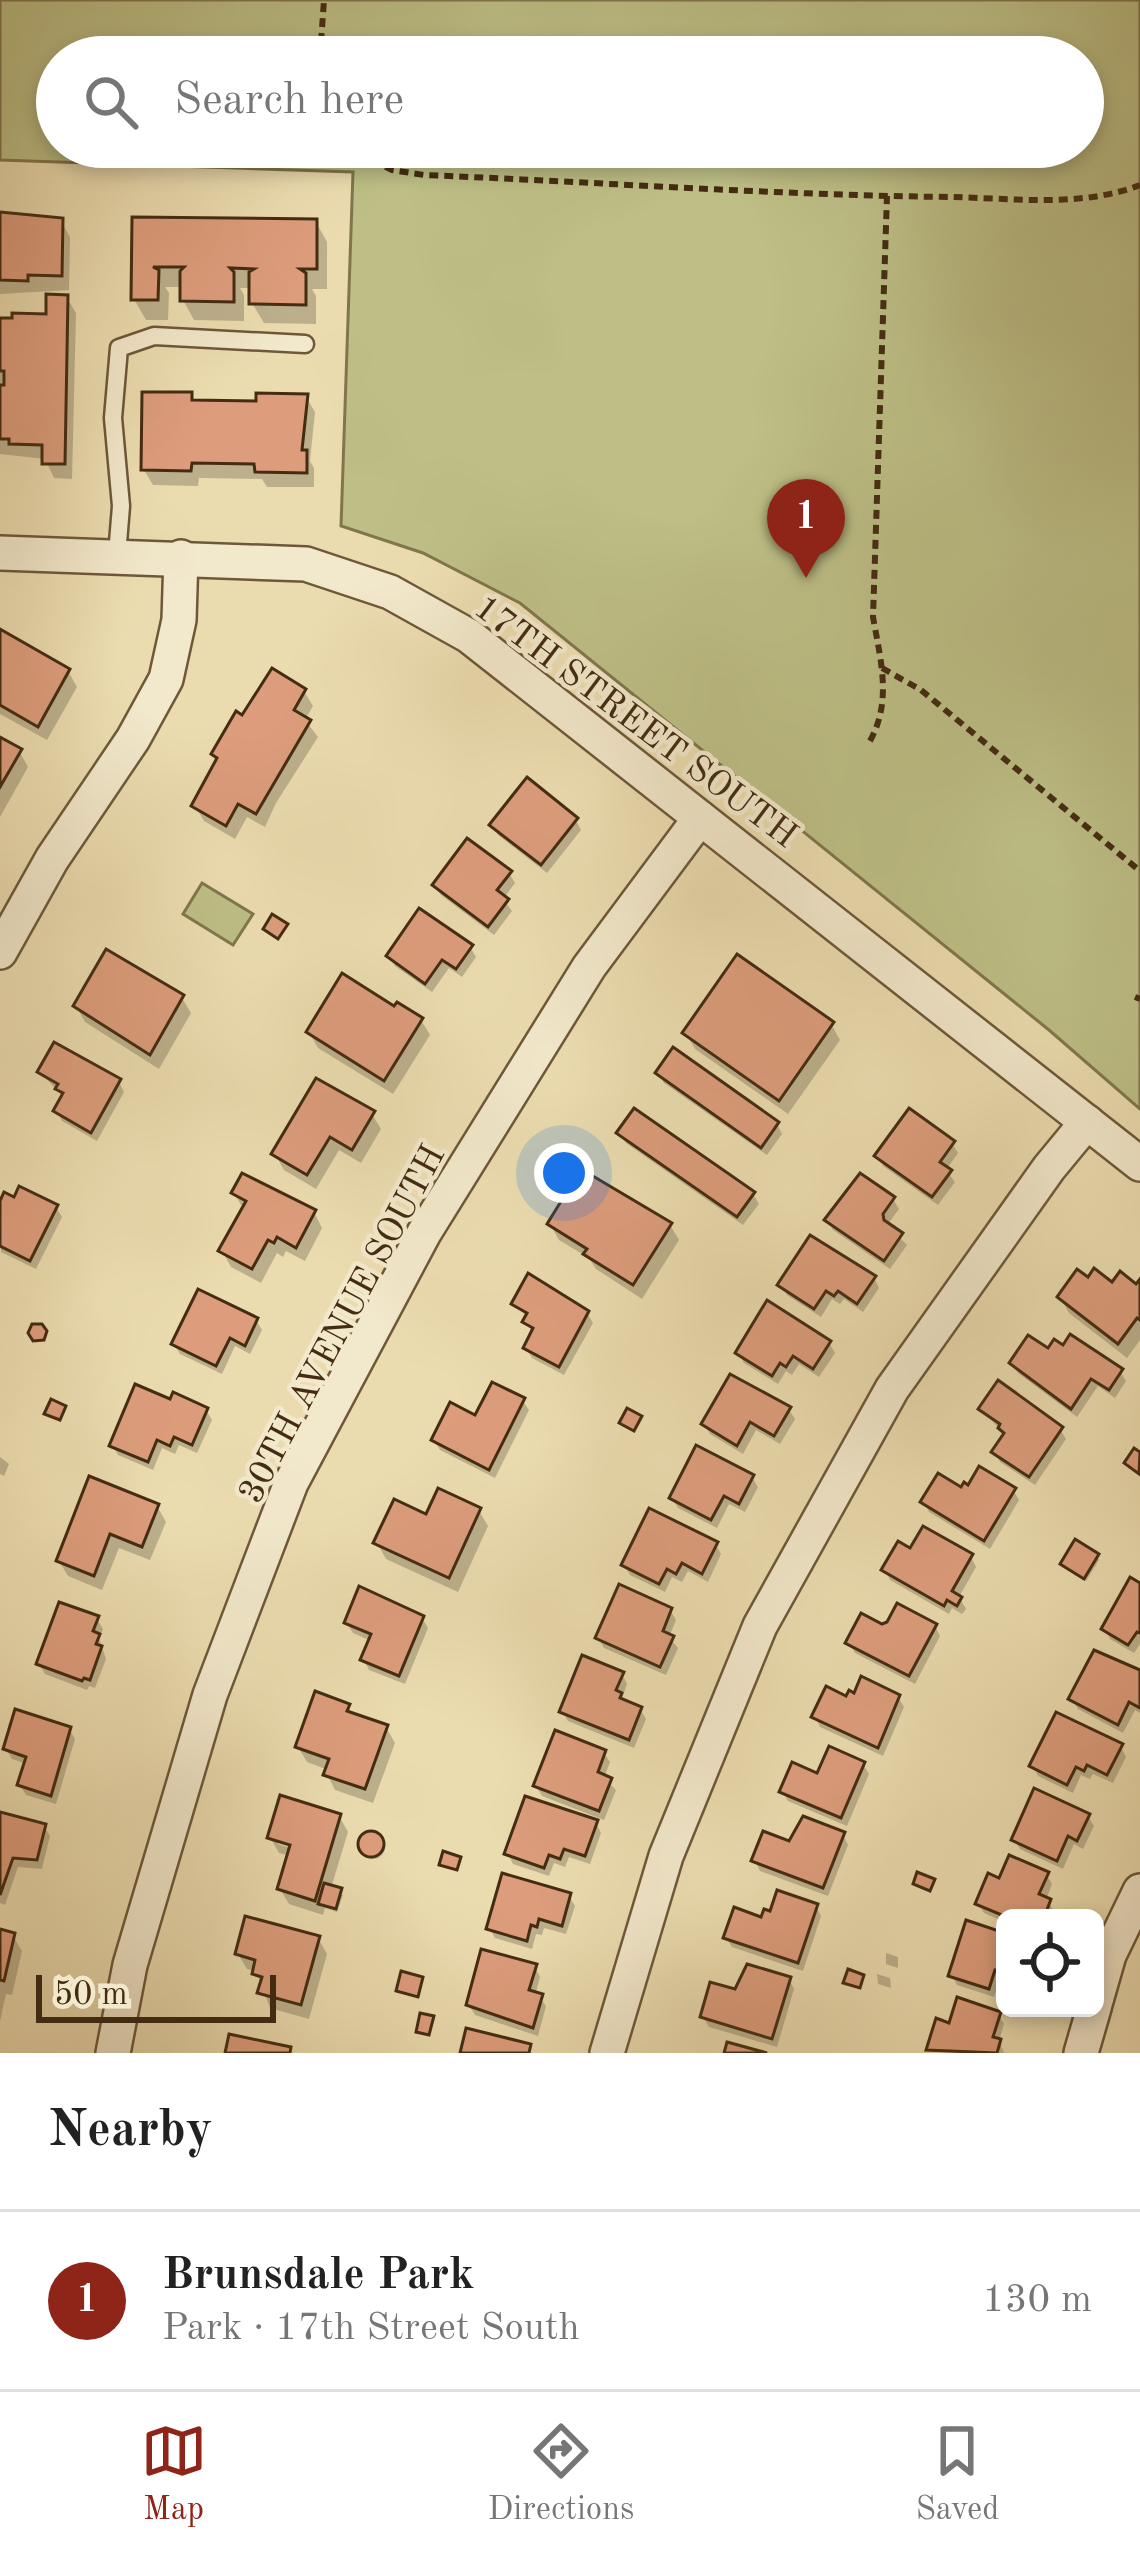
<!DOCTYPE html>
<html lang="en">
<head>
<meta charset="utf-8">
<style>
	body { margin:0; font-family:"Old Standard TT",serif; background:#f6f6f6; color:#222 }
	.controls { position:absolute; right:36px; bottom:36px; display:grid; overflow:hidden; border-radius:18px; box-shadow:0 6px 18px #0003 }
	.controls button { width:108px; height:108px; display:grid; place-items:center; padding:0; border:0; border-bottom:3px solid #e0e0e0; background:#fff; color:#222; font:60px sans-serif }
	.scale { position:absolute; left:36px; bottom:30px; width:240px; box-sizing:border-box; padding-left:12px; border:6px solid #442c12; border-top:0; font-size:33px; line-height:42px; white-space:nowrap; color:#442c12; -webkit-text-stroke:9px #f2e8cb; paint-order:stroke }
	.you { position:absolute; left:564px; top:1173px; width:42px; height:42px; margin:-30px; border:9px solid #fff; border-radius:50%; background:#1a73e8; box-shadow:0 0 0 18px #1a73e833 }
	.badge { display:grid; place-items:center; width:78px; height:78px; border-radius:50%; background:#8f2418; color:#fff; font-size:39px; font-weight:700 }
	.pin { position:absolute; translate:-50% -99px; filter:drop-shadow(0 3px 6px #0008) }
	.pin::after { content:''; position:absolute; top:63px; width:42px; height:36px; background:inherit; clip-path:polygon(0 0,100% 0,50% 100%) }
	.list { margin:0; padding:0; list-style:none }
	h2 { display:flex; justify-content:space-between; align-items:center; height:156px; margin:0; padding:0 48px; font-size:51px }
	h2 small { font-size:39px; font-weight:400; color:#767676 }
	.list li { display:grid; grid-template-columns:78px 1fr auto; gap:36px; align-items:center; box-sizing:border-box; height:180px; padding:0 48px; border-top:3px solid #e0e0e0 }
	.list b { display:block; font-size:45px; white-space:nowrap }
	.list p { margin:0; font-size:39px; white-space:nowrap; color:#767676 }
	.list em { font-size:39px; font-style:normal; color:#767676 }
	.icon { flex:none; width:66px; height:66px; fill:none; stroke:currentColor; stroke-width:2; stroke-linecap:round; stroke-linejoin:round }
	.map { position:relative; flex:none; width:1140px; height:2053px; overflow:hidden }
	.search { position:absolute; background:#fff; box-shadow:0 6px 18px #0003; left:36px; right:36px; top:36px; height:132px; display:flex; align-items:center; gap:30px; box-sizing:border-box; padding:0 42px; border-radius:66px; color:#767676; font-size:45px }
	.sheet { height:336px; background:#fff }
	nav { display:flex; justify-content:space-around; align-items:center; box-sizing:border-box; height:168px; border-top:3px solid #e0e0e0; background:#fff; font-size:33px; color:#767676 }
	nav a { display:grid; justify-items:center; gap:6px }
	nav .on { color:#8f2418 }
	.map>svg:first-child { display:block }
	.green { fill:#bdbf86; stroke:#80764c; stroke-width:3; fill-rule:evenodd }
	.shadow { fill:#0003; fill-rule:evenodd }
	.building { fill:#dd9d7c; stroke:#442c12; stroke-width:3 }
	.lines { fill:none; stroke-linecap:round; stroke-linejoin:round }
	.lane-casing { stroke:#6e5839; stroke-width:21 }
	.street-casing { stroke:#6e5839; stroke-width:38 }
	.path { stroke:#442c12; stroke-width:6; stroke-dasharray:9 6; stroke-linecap:butt }
	.lane { stroke:#f2e8cb; stroke-width:16 }
	.street { stroke:#f2e8cb; stroke-width:33 }
	.labels { text-anchor:middle; stroke-width:9; stroke-linejoin:round; paint-order:stroke }
	.street-label { font-size:36px; fill:#442c12; stroke:#f2e8cb }
</style>
</head>
<body>
<div class="map">
<svg width="1140" height="2053" viewBox="0 0 1140 2053">
	<rect width="100%" height="100%" fill="#ebdcaf"/>
	<filter id="stains"><feTurbulence type="fractalNoise" baseFrequency=".00167" numOctaves="4"/><feColorMatrix values="0 0 0 0 .2 0 0 0 0 .09 0 0 0 0 .02 0 0 0 .5 -.17"/></filter>
	<radialGradient id="worn" r=".72"><stop offset=".6" stop-color="#630" stop-opacity="0"/><stop offset="1" stop-color="#630" stop-opacity=".3"/></radialGradient>
	<g class="green">
		<path d="M0 0H1140V1109L1049 1030 520 603 423 553 341 526 353 172 0 160ZM57 57H1083V147H57Z"/>
		<polygon points="202,883 253,914 233,945 183,914"/>
	</g>
	<g class="shadow">
		<polygon points="0,215 61,221 70,237 69,290 0,294"/>
		<polygon points="135,220 316,222 327,242 327,289 312,289 316,296 316,324 264,323 252,303 252,288 240,288 244,295 244,321 194,320 183,300 183,287 165,287 169,293 168,320 146,320 134,299"/>
		<polygon points="67,298 76,313 72,479 54,478 45,459 0,454 0,321 49,317"/>
		<polygon points="191,395 195,403 258,404 306,397 315,412 310,461 314,468 314,487 267,487 262,479 199,478 198,486 153,485 144,470"/>
		<polygon points="0,633 68,671 77,687 47,740 0,714"/>
		<polygon points="304,691 313,706 305,720 318,737 276,803 265,827 247,817 235,839 204,821 195,806 243,719"/>
		<polygon points="0,740 19,751 28,767 0,817"/>
		<polygon points="576,820 581,830 547,873 498,835 493,825"/>
		<polygon points="509,873 515,883 503,899 512,911 494,935 441,895 435,885"/>
		<polygon points="470,947 476,957 462,977 449,968 432,992 395,966 389,956"/>
		<polygon points="182,998 191,1013 159,1069 85,1022 76,1006"/>
		<polygon points="421,1020 430,1035 393,1094 318,1048 309,1032"/>
		<polygon points="831,1024 840,1040 788,1114 695,1049 686,1033"/>
		<polygon points="40,1072 119,1082 124,1092 97,1141 62,1121 57,1111 64,1098"/>
		<polygon points="658,1073 777,1124 782,1134 767,1155 664,1083"/>
		<polygon points="372,1114 381,1129 361,1163 339,1150 316,1189 284,1170 275,1154"/>
		<polygon points="620,1134 753,1194 759,1204 743,1225 626,1143"/>
		<polygon points="952,1143 958,1153 946,1170 955,1182 938,1205 883,1166 878,1156"/>
		<polygon points="234,1193 314,1212 322,1228 305,1261 286,1251 283,1257 277,1253 261,1283 231,1267 222,1251 244,1210"/>
		<polygon points="893,1199 899,1209 887,1225 907,1245 890,1269 833,1230 828,1220"/>
		<polygon points="0,1207 56,1207 62,1217 36,1269 1,1252"/>
		<polygon points="550,1224 670,1225 679,1240 642,1299 596,1269 589,1258 559,1240"/>
		<polygon points="874,1278 879,1288 863,1312 844,1299 840,1304 832,1299 821,1317 787,1295 781,1285"/>
		<polygon points="1089,1281 1137,1288 1140,1284 1140,1340 1127,1358 1069,1313 1060,1297"/>
		<polygon points="515,1304 587,1313 593,1323 564,1375 532,1358 526,1348 534,1334 525,1322 528,1318"/>
		<polygon points="256,1320 262,1330 250,1354 235,1346 222,1374 180,1354 174,1344"/>
		<polygon points="829,1343 835,1353 819,1377 799,1364 792,1375 786,1371 778,1384 744,1363 738,1353"/>
		<polygon points="1049,1352 1120,1371 1126,1381 1115,1398 1098,1386 1077,1417 1018,1373 1012,1363"/>
		<polygon points="523,1401 529,1410 495,1478 440,1450 434,1440"/>
		<polygon points="172,1403 206,1410 212,1420 197,1453 179,1445 175,1454 162,1448 153,1470 118,1455 112,1445"/>
		<polygon points="981,1409 1060,1429 1066,1439 1035,1485 1000,1462 995,1452 1006,1436"/>
		<polygon points="789,1410 795,1419 780,1444 756,1430 743,1454 710,1434 704,1424"/>
		<polygon points="0,1457 9,1464 4,1476 0,1474"/>
		<polygon points="752,1477 758,1487 745,1512 729,1504 717,1528 678,1508 672,1498"/>
		<polygon points="1013,1490 1019,1500 990,1549 929,1512 924,1502 962,1491"/>
		<polygon points="157,1506 166,1522 150,1560 119,1548 102,1590 68,1576 59,1561"/>
		<polygon points="479,1511 488,1526 458,1592 386,1559 377,1543 427,1519"/>
		<polygon points="716,1545 721,1554 708,1582 688,1571 682,1582 672,1577 665,1592 630,1575 624,1565"/>
		<polygon points="911,1552 971,1557 976,1567 959,1597 966,1609 962,1614 952,1608 949,1614 890,1580 885,1570"/>
		<polygon points="1097,1556 1099,1560 1086,1581 1063,1564"/>
		<polygon points="1140,1586 1140,1644 1134,1653 1110,1639 1105,1629"/>
		<polygon points="670,1610 676,1620 669,1637 678,1648 666,1675 604,1648 598,1638"/>
		<polygon points="422,1618 428,1628 405,1684 369,1670 364,1660 371,1641 353,1633 347,1623"/>
		<polygon points="97,1619 103,1629 99,1638 106,1659 95,1688 89,1686 87,1690 45,1674 39,1664"/>
		<polygon points="889,1624 935,1626 940,1636 915,1684 855,1653 849,1643"/>
		<polygon points="1140,1673 1140,1713 1135,1710 1123,1733 1078,1709 1072,1699"/>
		<polygon points="622,1674 627,1684 622,1698 640,1709 646,1719 634,1748 568,1721 562,1711"/>
		<polygon points="898,1697 904,1707 883,1756 820,1727 815,1717 848,1700"/>
		<polygon points="348,1706 353,1716 386,1727 395,1743 373,1803 335,1790 327,1774 328,1770 307,1762 298,1747"/>
		<polygon points="69,1729 75,1739 56,1804 26,1795 20,1785 27,1764 12,1759 6,1749"/>
		<polygon points="1121,1747 1126,1757 1113,1783 1093,1774 1090,1779 1081,1775 1073,1793 1038,1776 1033,1766"/>
		<polygon points="604,1753 610,1762 604,1778 616,1790 604,1820 542,1796 536,1786"/>
		<polygon points="863,1764 869,1774 847,1826 788,1801 782,1791"/>
		<polygon points="0,1815 44,1826 50,1836 42,1869 18,1867 5,1905 0,1903"/>
		<path d="M339 1816 348 1832 331 1888 343 1895 337 1912 325 1908 323 1915 289 1904 280 1889 290 1856 279 1853 270 1837ZM278 1838 303 1852 278 1844Z"/>
		<polygon points="1088,1816 1094,1826 1083,1849 1074,1844 1063,1869 1020,1849 1014,1840"/>
		<polygon points="596,1823 601,1833 590,1864 569,1857 565,1867 554,1863 549,1876 513,1864 508,1854"/>
		<polygon points="843,1835 848,1845 828,1896 760,1871 755,1861 790,1844"/>
		<circle cx="373" cy="1847" r="12"/>
		<polygon points="1046,1874 1052,1884 1046,1900 1055,1912 1052,1918 1005,1918 1005,1922 984,1913 978,1903 1001,1882"/>
		<polygon points="569,1896 575,1906 566,1934 544,1928 542,1935 536,1934 532,1949 495,1938 489,1928"/>
		<polygon points="816,1906 821,1916 803,1971 732,1947 726,1938 763,1920"/>
		<polygon points="0,1933 13,1936 22,1951 12,1995 6,1994 0,2021"/>
		<polygon points="1005,1936 1005,1977 1000,1978 994,1997 957,1985 952,1975"/>
		<polygon points="318,1938 327,1954 309,2019 270,2008 256,1971 247,1969 238,1954"/>
		<polygon points="886,1953 898,1957 898,1968 886,1964"/>
		<polygon points="535,1967 540,1977 536,1992 546,2006 538,2036 475,2015 469,2005"/>
		<polygon points="877,1974 890,1978 891,1988 878,1984"/>
		<polygon points="789,1979 794,1989 777,2047 709,2027 703,2017 736,1993"/>
		<polygon points="998,2014 1004,2024 999,2041 1004,2053 929,2050 951,2026"/>
	</g>
	<g class="building">
		<polygon points="0,212 63,218 62,276 28,275 28,281 0,280"/>
		<polygon points="132,217 317,219 317,269 300,269 306,273 306,305 249,304 249,272 254,269 230,268 234,272 234,302 180,301 180,271 184,267 153,267 159,270 158,300 131,300"/>
		<polygon points="46,294 68,295 65,464 42,464 42,445 9,444 9,439 0,439 0,385 4,385 4,371 0,371 0,318 12,318 12,313 46,314"/>
		<polygon points="142,392 192,392 192,400 256,401 256,393 308,394 302,450 307,450 307,473 255,472 254,464 192,463 191,471 141,470"/>
		<polygon points="0,629 70,669 38,727 0,705"/>
		<polygon points="272,668 306,689 294,710 311,720 256,814 238,804 226,826 191,806 217,758 211,754 236,711 242,715"/>
		<polygon points="0,737 22,749 0,787"/>
		<polygon points="527,777 578,818 541,865 489,825"/>
		<polygon points="467,838 512,871 497,890 509,899 488,927 432,885"/>
		<polygon points="419,908 473,945 456,969 442,960 425,984 386,956"/>
		<polygon points="272,914 288,924 278,939 263,929"/>
		<polygon points="106,949 184,995 150,1055 73,1006"/>
		<polygon points="737,954 834,1022 779,1101 682,1033"/>
		<polygon points="342,973 394,1006 397,1002 423,1018 384,1081 306,1032"/>
		<polygon points="54,1042 121,1079 91,1133 53,1111 63,1093 55,1089 58,1084 37,1072"/>
		<polygon points="673,1047 779,1122 761,1148 655,1073"/>
		<polygon points="316,1078 375,1111 352,1150 330,1137 307,1175 271,1154"/>
		<polygon points="634,1108 755,1192 737,1217 616,1133"/>
		<polygon points="909,1108 955,1141 940,1162 952,1170 932,1197 874,1156"/>
		<polygon points="581,1169 672,1223 633,1285 583,1254 587,1249 547,1224"/>
		<polygon points="242,1173 316,1210 296,1248 277,1237 274,1243 268,1240 252,1269 218,1251 246,1201 231,1193"/>
		<polygon points="860,1173 895,1197 883,1214 884,1220 903,1233 884,1261 824,1220"/>
		<polygon points="19,1186 58,1205 30,1261 0,1246 0,1201 4,1192 14,1197"/>
		<polygon points="810,1235 876,1276 857,1304 838,1291 834,1296 826,1291 814,1309 777,1285"/>
		<polygon points="1094,1268 1112,1282 1120,1271 1136,1284 1140,1279 1140,1320 1137,1318 1118,1344 1057,1297 1077,1269 1088,1277"/>
		<polygon points="528,1273 589,1311 559,1367 523,1348 533,1328 522,1322 527,1313 511,1304"/>
		<polygon points="198,1289 258,1318 245,1346 230,1338 216,1366 171,1344"/>
		<polygon points="767,1300 831,1341 813,1369 793,1356 786,1367 780,1363 772,1376 735,1353"/>
		<polygon points="32,1324 42,1324 47,1331 44,1340 33,1341 28,1333"/>
		<polygon points="1070,1334 1123,1369 1109,1390 1091,1379 1071,1409 1009,1363 1028,1335 1048,1348 1054,1339 1063,1345"/>
		<polygon points="730,1374 791,1407 774,1436 750,1422 737,1446 701,1424"/>
		<polygon points="998,1380 1063,1427 1029,1477 991,1452 1004,1433 998,1428 1000,1424 978,1409"/>
		<polygon points="492,1382 525,1398 489,1470 431,1440 450,1402 475,1415"/>
		<polygon points="135,1384 170,1399 173,1392 208,1408 192,1445 174,1437 170,1446 157,1440 148,1462 109,1446"/>
		<polygon points="51,1399 66,1406 60,1420 44,1414"/>
		<polygon points="627,1408 642,1416 634,1431 619,1423"/>
		<polygon points="696,1445 754,1475 739,1504 724,1496 711,1520 669,1498"/>
		<polygon points="1134,1448 1140,1452 1139,1474 1124,1463"/>
		<polygon points="979,1466 1016,1488 984,1541 920,1502 938,1473 961,1487 964,1482 968,1485"/>
		<polygon points="89,1476 159,1504 142,1547 110,1534 94,1576 56,1561"/>
		<polygon points="438,1488 481,1508 449,1578 373,1543 394,1499 426,1514"/>
		<polygon points="649,1508 718,1542 702,1574 682,1563 676,1574 667,1569 659,1584 621,1565"/>
		<polygon points="923,1526 973,1554 952,1591 962,1597 957,1606 947,1600 944,1606 881,1570 898,1541 910,1548"/>
		<polygon points="1075,1539 1099,1554 1084,1579 1060,1564"/>
		<polygon points="1130,1577 1140,1583 1140,1633 1137,1632 1128,1645 1101,1629"/>
		<polygon points="619,1584 672,1608 663,1631 674,1636 660,1667 595,1638"/>
		<polygon points="359,1586 424,1616 399,1676 360,1660 371,1634 344,1623"/>
		<polygon points="59,1602 99,1616 93,1631 100,1634 96,1644 102,1646 90,1680 84,1678 82,1681 36,1664"/>
		<polygon points="897,1603 937,1624 909,1676 845,1643 861,1613 882,1624 887,1622"/>
		<polygon points="1094,1650 1140,1670 1140,1708 1129,1702 1118,1725 1068,1699"/>
		<polygon points="582,1655 624,1672 616,1690 622,1693 620,1698 642,1707 629,1740 559,1712"/>
		<polygon points="861,1676 900,1695 878,1748 811,1717 826,1686 846,1696 849,1690 854,1693"/>
		<polygon points="315,1691 350,1704 347,1711 388,1725 365,1789 323,1775 329,1759 295,1747"/>
		<polygon points="15,1709 71,1727 51,1796 17,1785 26,1757 3,1749"/>
		<polygon points="1056,1712 1123,1744 1107,1775 1087,1765 1084,1771 1076,1767 1067,1785 1029,1766"/>
		<polygon points="555,1730 606,1750 598,1772 612,1778 599,1811 533,1786"/>
		<polygon points="829,1746 865,1762 841,1818 779,1792 792,1762 817,1773"/>
		<polygon points="1034,1788 1090,1814 1077,1841 1068,1836 1057,1861 1011,1840"/>
		<polygon points="280,1795 341,1814 315,1901 277,1889 290,1845 267,1838"/>
		<polygon points="525,1796 598,1820 585,1856 564,1849 560,1859 549,1855 544,1868 504,1854"/>
		<polygon points="0,1812 46,1824 37,1860 13,1858 0,1895"/>
		<polygon points="803,1816 845,1832 823,1888 751,1861 763,1831 789,1841"/>
		<circle cx="371" cy="1844" r="13"/>
		<polygon points="443,1851 461,1857 457,1870 439,1865"/>
		<polygon points="1009,1855 1049,1872 1039,1894 1051,1899 1044,1918 1009,1918 975,1904 988,1873 999,1878"/>
		<polygon points="917,1872 935,1879 930,1891 913,1884"/>
		<polygon points="502,1873 571,1893 562,1926 539,1919 537,1927 531,1925 527,1941 486,1929"/>
		<polygon points="324,1883 342,1888 336,1909 318,1904"/>
		<polygon points="777,1890 818,1904 798,1963 723,1938 734,1907 761,1917 764,1909 770,1911"/>
		<polygon points="245,1916 320,1936 301,2005 257,1993 262,1977 252,1974 255,1960 235,1954"/>
		<polygon points="966,1920 1005,1933 1005,1969 995,1970 989,1989 948,1976"/>
		<polygon points="0,1929 15,1933 4,1981 0,1980"/>
		<polygon points="481,1949 537,1964 529,1990 543,1994 533,2028 466,2005"/>
		<polygon points="747,1964 791,1977 772,2039 700,2017 710,1982 735,1989"/>
		<polygon points="848,1969 864,1975 860,1988 843,1983"/>
		<polygon points="401,1971 423,1977 418,1997 396,1991"/>
		<polygon points="957,1997 1001,2012 993,2037 1001,2039 997,2053 926,2050 936,2018 949,2023"/>
		<polygon points="420,2013 434,2016 429,2035 416,2032"/>
		<polygon points="466,2028 531,2044 529,2053 460,2053"/>
		<polygon points="229,2034 291,2047 290,2053 225,2053"/>
		<polygon points="727,2042 767,2053 724,2053"/>
	</g>
	<g class="lines">
		<defs>
			<polyline id="lane" points="117,555 121,506 113,418 119,348 154,336 305,344"/>
			<g id="street">
				<polyline points="0,553 306,564 390,592 469,636 1140,1164"/>
				<polyline points="0,952 52,859 133,739 166,679 179,620 181,557"/>
				<polyline points="1095,2004 1109,1955 1140,1891"/>
				<polyline points="113,2053 130,1965 210,1695 291,1483 424,1233 589,967 700,818"/>
				<polyline points="607,2053 666,1856 760,1626 892,1389 1049,1168 1087,1122"/>
				<polyline points="1081,2053 1094,2008"/>
			</g>
		</defs>
		<use href="#lane" class="lane-casing"/>
		<use href="#street" class="street-casing"/>
		<g class="path">
			<polyline points="320,57 324,0"/>
			<path d="M345 147 392 170 424 175C599 182 774 195 949 197 1011 198 1081 208 1140 185"/>
			<polyline points="882,668 921,690 1140,871"/>
			<path d="M870 741C892 701 881 662 873 617L887 196"/>
			<polyline points="1135,997 1140,999"/>
		</g>
		<use href="#lane" class="lane"/>
		<use href="#street" class="street"/>
	</g>
	<g class="labels">
		<g class="street-label">
			<text transform="translate(637 720) rotate(37)" y="13">17TH STREET SOUTH</text>
			<text transform="translate(340 1323) rotate(-62)" y="13">30TH AVENUE SOUTH</text>
		</g>
	</g>
	<rect width="100%" height="100%" filter="url(#stains)"/>
	<rect width="100%" height="100%" fill="url(#worn)"/>
</svg>
<div class="controls">
<button><svg class="icon" aria-label="locate" viewBox="0 0 24 24"><circle cx="12" cy="12" r="6"/><path d="M12 2v4M12 18v4M2 12h4M18 12h4"/></svg></button>
</div>
<div class="scale">50 m</div>
<div class="you"></div>
<div class="pin badge" style="left:806px;top:578px">1</div>
<div class="search"><svg class="icon" aria-label="search" viewBox="0 0 24 24"><circle cx="10" cy="10" r="6"/><path d="M15 15l6 6"/></svg>Search here</div>
</div>
<section class="sheet">
<h2>Nearby<small></small></h2>
<ul class="list">
<li><span class="badge">1</span><div><b>Brunsdale Park</b><p>Park · 17th Street South</p></div><em>130 m</em></li>
</ul>
</section>
<nav>
<a class="on"><svg class="icon" aria-label="map" viewBox="0 0 24 24"><path d="M3 6l6-2 6 2 6-2v14l-6 2-6-2-6 2zM9 4v14M15 6v14"/></svg>Map</a>
<a><svg class="icon" aria-label="directions" viewBox="0 0 24 24"><path d="M12 3l9 9-9 9-9-9zM9 14v-3h6M13 9l2 2-2 2"/></svg>Directions</a>
<a><svg class="icon" aria-label="saved" viewBox="0 0 24 24"><path d="M7 4h10v16l-5-4-5 4z"/></svg>Saved</a>
</nav>
</body>
</html>
